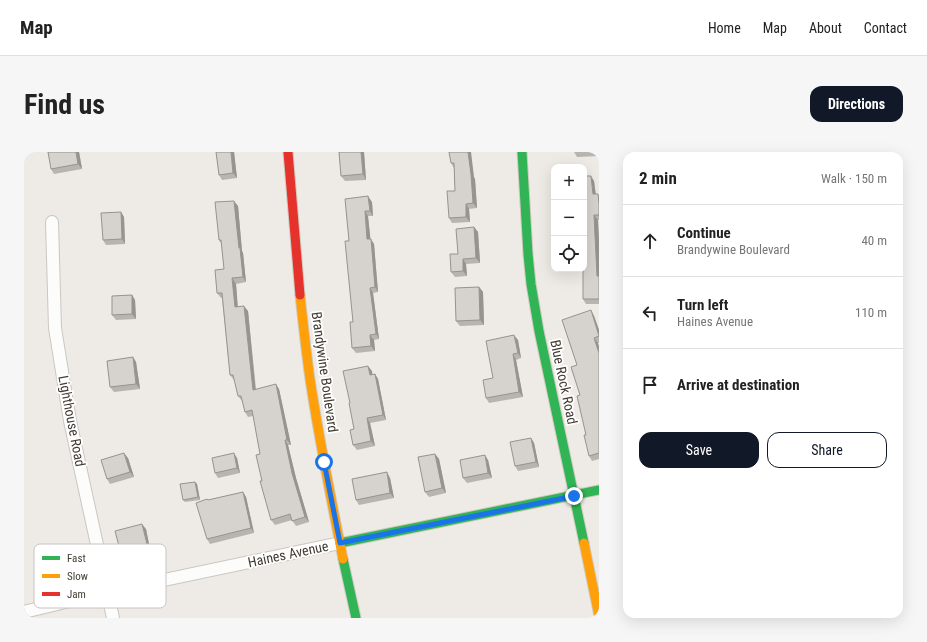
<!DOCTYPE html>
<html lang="en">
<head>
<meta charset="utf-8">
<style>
	body { margin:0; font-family:"Roboto Condensed",sans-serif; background:#f6f6f6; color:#222 }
	.controls { position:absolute; right:12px; top:12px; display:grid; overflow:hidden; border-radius:8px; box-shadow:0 4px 16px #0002 }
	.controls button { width:36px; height:36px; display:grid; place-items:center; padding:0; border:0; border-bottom:1px solid #e0e0e0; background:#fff; color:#222; font:20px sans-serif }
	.stop { position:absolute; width:12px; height:12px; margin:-9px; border:3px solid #1a73e8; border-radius:50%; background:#fff }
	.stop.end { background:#1a73e8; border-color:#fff; box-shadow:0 1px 4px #0008 }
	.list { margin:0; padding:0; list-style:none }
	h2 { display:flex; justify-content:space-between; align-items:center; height:52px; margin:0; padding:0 16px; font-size:17px }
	h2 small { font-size:13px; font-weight:400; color:#767676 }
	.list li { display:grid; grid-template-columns:26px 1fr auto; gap:12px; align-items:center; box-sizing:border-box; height:72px; padding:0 16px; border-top:1px solid #e0e0e0 }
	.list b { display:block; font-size:15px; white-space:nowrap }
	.list p { margin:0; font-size:13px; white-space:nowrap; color:#767676 }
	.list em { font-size:13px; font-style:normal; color:#767676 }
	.actions { display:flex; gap:8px; padding:12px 16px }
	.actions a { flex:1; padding:9px 0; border:1px solid #111827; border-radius:12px; text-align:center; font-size:14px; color:#111827 }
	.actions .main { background:#111827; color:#fff }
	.icon { flex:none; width:22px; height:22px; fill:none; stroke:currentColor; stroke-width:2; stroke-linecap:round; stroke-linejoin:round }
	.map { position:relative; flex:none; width:575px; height:466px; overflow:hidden; border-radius:12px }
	header { display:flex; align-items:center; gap:24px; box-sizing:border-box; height:56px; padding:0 20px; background:#fff; border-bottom:1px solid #e0e0e0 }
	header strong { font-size:19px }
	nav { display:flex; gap:22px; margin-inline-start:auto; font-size:14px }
	.intro { display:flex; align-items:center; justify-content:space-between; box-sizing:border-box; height:96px; padding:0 24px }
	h1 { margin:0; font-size:28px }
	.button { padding:10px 18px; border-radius:12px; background:#111827; color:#fff; font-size:14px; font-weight:700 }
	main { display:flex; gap:24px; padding:0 24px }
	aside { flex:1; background:#fff; border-radius:12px; box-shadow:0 4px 16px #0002 }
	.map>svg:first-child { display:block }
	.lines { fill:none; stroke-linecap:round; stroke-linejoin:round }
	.street-casing { stroke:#cac7c2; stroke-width:14 }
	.fast-casing { stroke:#cfcabe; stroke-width:11 }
	.slow-casing { stroke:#cfcabe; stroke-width:11 }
	.jam-casing { stroke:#cfcabe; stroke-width:11 }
	.street { stroke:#fcfcfb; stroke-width:12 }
	.fast { stroke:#30b455; stroke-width:9 }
	.slow { stroke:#ff9f0a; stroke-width:9 }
	.jam { stroke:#e5322d; stroke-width:9 }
	.wall { fill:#b8b5b0 }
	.shaded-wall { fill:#969390 }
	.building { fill:#d6d2cd; stroke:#969390 }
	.route { stroke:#1a73e8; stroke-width:5 }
	.labels { text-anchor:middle; stroke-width:3.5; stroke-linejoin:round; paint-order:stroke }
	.street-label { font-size:14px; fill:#423c32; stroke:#fff }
	.key { fill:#fff; stroke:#c6c4c2; stroke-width:1 }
	.key-label { font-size:11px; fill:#423c32 }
</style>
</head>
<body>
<header>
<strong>Map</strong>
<nav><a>Home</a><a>Map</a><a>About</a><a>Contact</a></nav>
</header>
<div class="intro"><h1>Find us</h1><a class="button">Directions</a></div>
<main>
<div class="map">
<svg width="575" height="466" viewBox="0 0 575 466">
	<rect width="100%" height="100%" fill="#eeebe6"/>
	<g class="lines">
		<defs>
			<g id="street">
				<polyline points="28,70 31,176 46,269 89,466"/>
				<polyline points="0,460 83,440 316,391"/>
			</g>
			<g id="fast">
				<polyline points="498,0 504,102 507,132 515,179 560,391"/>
				<polyline points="316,391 575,338"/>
				<polyline points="319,407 332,466"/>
			</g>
			<g id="slow">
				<path d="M276 143C279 171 282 199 286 227 295 287 307 347 319 407"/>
				<polyline points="560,391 575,464"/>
			</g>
			<polyline id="jam" points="264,0 276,143"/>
		</defs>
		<use href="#street" class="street-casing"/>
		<use href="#fast" class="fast-casing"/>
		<use href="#slow" class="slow-casing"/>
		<use href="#jam" class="jam-casing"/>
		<use href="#street" class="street"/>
		<use href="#fast" class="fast"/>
		<use href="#slow" class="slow"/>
		<use href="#jam" class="jam"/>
	</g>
	<g class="wall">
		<polygon points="24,0 55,0 58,17 30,22 27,17"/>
		<polygon points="192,0 210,0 213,26 198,28 195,23"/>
		<polygon points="315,0 340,0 342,28 321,29 317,24"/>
		<polygon points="425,0 451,27 453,56 445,57 446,70 428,71 425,66 431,39 430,16 427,11"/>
		<polygon points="550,0 575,0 575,4 553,5"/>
		<polygon points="570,29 572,42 575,43 575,68 574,68 575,90 575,152 562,152 559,147"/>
		<polygon points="321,47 348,50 349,64 344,64 346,87 350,92 354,140 349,141 355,187 350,188 351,199 332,201 328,196 329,170 325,89"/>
		<polygon points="214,54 218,99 219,101 222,130 212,132 214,155 224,159 232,237 255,237 267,293 264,293 272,326 285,370 272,374 268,368 251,373 247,368 238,329 236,302 229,264 224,265 221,260 218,249 214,244 211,228 210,228 206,223 198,146 197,146 193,141 200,117 198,93 195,88"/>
		<polygon points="97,60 100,65 101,92 82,93 79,88"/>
		<polygon points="450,75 454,80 456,111 442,112 443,124 431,125 427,120 434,102"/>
		<polygon points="455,135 459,140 460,173 436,174 432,169"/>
		<polygon points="108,143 111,148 112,167 92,168 88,163"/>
		<polygon points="567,158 570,164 575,178 575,191 574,191 575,195 575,307 568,309 565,304 562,283 556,243 553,213"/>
		<polygon points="494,188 497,206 492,208 499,245 465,251 462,246 469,226"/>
		<polygon points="109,205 112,210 116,237 90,240 86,235"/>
		<polygon points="348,219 348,222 351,222 354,227 362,268 346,271 351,294 333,298 329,293 330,277 326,251"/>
		<polygon points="507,286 510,291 515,315 494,319 491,314"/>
		<polygon points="411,302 415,307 422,341 405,345 401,340"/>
		<polygon points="104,306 110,325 86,332 83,327"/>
		<polygon points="213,306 216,321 194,326 191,321"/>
		<polygon points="464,308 468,326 443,331 439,326"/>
		<polygon points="366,326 370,346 335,353 332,348"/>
		<polygon points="171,330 173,332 176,348 161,350 159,348"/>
		<polygon points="219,340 222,345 230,381 186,392 183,387 184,348"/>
		<polygon points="122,377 126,397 99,403 96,398"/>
	</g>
	<g class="shaded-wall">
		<polygon points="52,0 55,0 58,17 54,12"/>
		<polygon points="207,0 210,0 213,26 209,21"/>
		<polygon points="337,0 340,0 342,28 339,22"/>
		<polygon points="444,0 447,0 450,25 451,27 453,56 449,51"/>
		<polygon points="567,24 570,29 572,47 569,42"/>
		<polygon points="344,44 348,50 349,64 346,59"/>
		<polygon points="210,49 214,54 218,99 219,101 222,130 219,125 215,96"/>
		<polygon points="442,52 445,57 446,70 442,65"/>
		<polygon points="341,59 344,64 347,92 343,87"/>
		<polygon points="97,60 100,65 101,92 98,87"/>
		<polygon points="570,63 574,68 575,90 575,127 573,124"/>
		<polygon points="450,75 454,80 456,111 452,106"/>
		<polygon points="347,87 350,92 354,140 351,135"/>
		<polygon points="439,107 442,112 443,124 439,119"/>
		<polygon points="208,126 212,132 214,160 211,155"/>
		<polygon points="455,135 459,140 460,173 456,168"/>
		<polygon points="346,136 349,141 355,187 352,182"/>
		<polygon points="108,143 111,148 112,167 108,162"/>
		<polygon points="220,154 224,159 232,243 229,238"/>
		<polygon points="567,158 570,164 575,178 575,184"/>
		<polygon points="346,183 350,188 351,199 347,194"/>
		<polygon points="490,183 494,188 497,206 494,201"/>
		<polygon points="570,186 574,191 575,195 575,201"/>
		<polygon points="489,202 492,208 499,245 495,240"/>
		<polygon points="109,205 112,210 116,237 112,232"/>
		<polygon points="344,214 348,219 349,228 346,223"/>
		<polygon points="351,222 354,227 362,268 359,263"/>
		<polygon points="252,232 255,237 267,293 263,288"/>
		<polygon points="343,266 346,271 351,294 347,289"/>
		<polygon points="507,286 510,291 515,315 512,310"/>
		<polygon points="261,288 264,293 272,326 285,370 281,365 268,321"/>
		<polygon points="100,301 104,306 110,325 106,320"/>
		<polygon points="210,301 213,306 216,321 213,316"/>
		<polygon points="411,302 415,307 422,341 418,336"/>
		<polygon points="461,303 464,308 468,326 464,321"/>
		<polygon points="363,320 366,326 370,346 366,341"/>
		<polygon points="171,330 173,332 176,348 174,345"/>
		<polygon points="219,340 222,345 230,381 227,376"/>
		<polygon points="118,372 122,377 126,397 123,392"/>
	</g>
	<g class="building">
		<polygon points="24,0 52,0 54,12 27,17"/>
		<polygon points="192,0 207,0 209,21 195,23"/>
		<polygon points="315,0 337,0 339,22 317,24"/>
		<polygon points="425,0 444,0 447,22 449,51 442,52 442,65 425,66 423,39 431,39 430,11 427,11"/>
		<polygon points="560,24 567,24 569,42 574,42 575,52 575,63 570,63 573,124 575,124 575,147 559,147 559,117 560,117"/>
		<polygon points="344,44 346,59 341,59 343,87 347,87 351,135 346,136 352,182 346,183 347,194 328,196 326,170 329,170 321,89 325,89 321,47"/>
		<polygon points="210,49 215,96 216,96 219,125 208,126 211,155 220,154 229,238 252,232 263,288 261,288 268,321 281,365 268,369 266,362 247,368 236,329 238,329 232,303 236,302 228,258 221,260 217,244 214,244 209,223 206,223 198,141 193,141 191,118 200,117 197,88 195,88 191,50"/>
		<polygon points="97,60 98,87 79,88 77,61"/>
		<polygon points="450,75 452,106 439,107 439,119 427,120 426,102 434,102 432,77"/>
		<polygon points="455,135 456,168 432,169 431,136"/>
		<polygon points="108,143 108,162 88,163 88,144"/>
		<polygon points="567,158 575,184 570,186 575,201 575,301 565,304 560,283 562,283 553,244 556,243 547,215 553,213 538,168"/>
		<polygon points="490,183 494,201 489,202 495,240 462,246 459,228 469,226 462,189"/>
		<polygon points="109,205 112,232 86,235 83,209"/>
		<polygon points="344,214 346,223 351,222 359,263 343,266 347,289 329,293 326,278 330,277 325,251 326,251 319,219"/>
		<polygon points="507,286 512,310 491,314 486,290"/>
		<polygon points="100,301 106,320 83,327 77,308"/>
		<polygon points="210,301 213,316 191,321 188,306"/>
		<polygon points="411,302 418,336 401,340 394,305"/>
		<polygon points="461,303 464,321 439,326 436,308"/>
		<polygon points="363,320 366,341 332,348 328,327"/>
		<polygon points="171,330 174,345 159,348 156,332"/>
		<polygon points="219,340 227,376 183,387 172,351 183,347 184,348"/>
		<polygon points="118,372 123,392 96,398 91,379"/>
	</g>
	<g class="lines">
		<polyline class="route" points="300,310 316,391 550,344"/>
	</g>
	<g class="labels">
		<g class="street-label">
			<text transform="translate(301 220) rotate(82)" y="5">Brandywine Boulevard</text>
			<text transform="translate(540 230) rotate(78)" y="5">Blue Rock Road</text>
			<text transform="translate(48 269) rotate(79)" y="5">Lighthouse Road</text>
			<text transform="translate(264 402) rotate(-12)" y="5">Haines Avenue</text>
		</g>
	</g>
	<rect x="10" y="392" width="132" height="64" rx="6" class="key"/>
	<rect x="18" y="404" width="18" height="4" fill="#30b455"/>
	<rect x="18" y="422" width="18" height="4" fill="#ff9f0a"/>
	<rect x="18" y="440" width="18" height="4" fill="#e5322d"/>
	<g class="key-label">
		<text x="43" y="410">Fast</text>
		<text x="43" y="428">Slow</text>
		<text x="43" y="446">Jam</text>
	</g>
</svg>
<div class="controls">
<button>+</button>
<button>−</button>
<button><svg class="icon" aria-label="locate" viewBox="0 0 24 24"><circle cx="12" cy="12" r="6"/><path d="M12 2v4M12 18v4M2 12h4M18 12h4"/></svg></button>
</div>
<div class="stop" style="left:300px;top:310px"></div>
<div class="stop end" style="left:550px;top:344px"></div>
</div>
<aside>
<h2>2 min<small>Walk · 150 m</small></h2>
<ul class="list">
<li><svg class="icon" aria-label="ahead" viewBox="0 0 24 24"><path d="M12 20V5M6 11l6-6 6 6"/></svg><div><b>Continue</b><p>Brandywine Boulevard</p></div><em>40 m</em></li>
<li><svg class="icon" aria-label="left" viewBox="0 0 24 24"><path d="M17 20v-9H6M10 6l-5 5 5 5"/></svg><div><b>Turn left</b><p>Haines Avenue</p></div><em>110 m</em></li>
<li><svg class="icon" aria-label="arrive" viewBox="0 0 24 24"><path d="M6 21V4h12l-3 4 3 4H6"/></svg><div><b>Arrive at destination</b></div></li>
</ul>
<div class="actions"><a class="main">Save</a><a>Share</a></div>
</aside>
</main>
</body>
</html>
